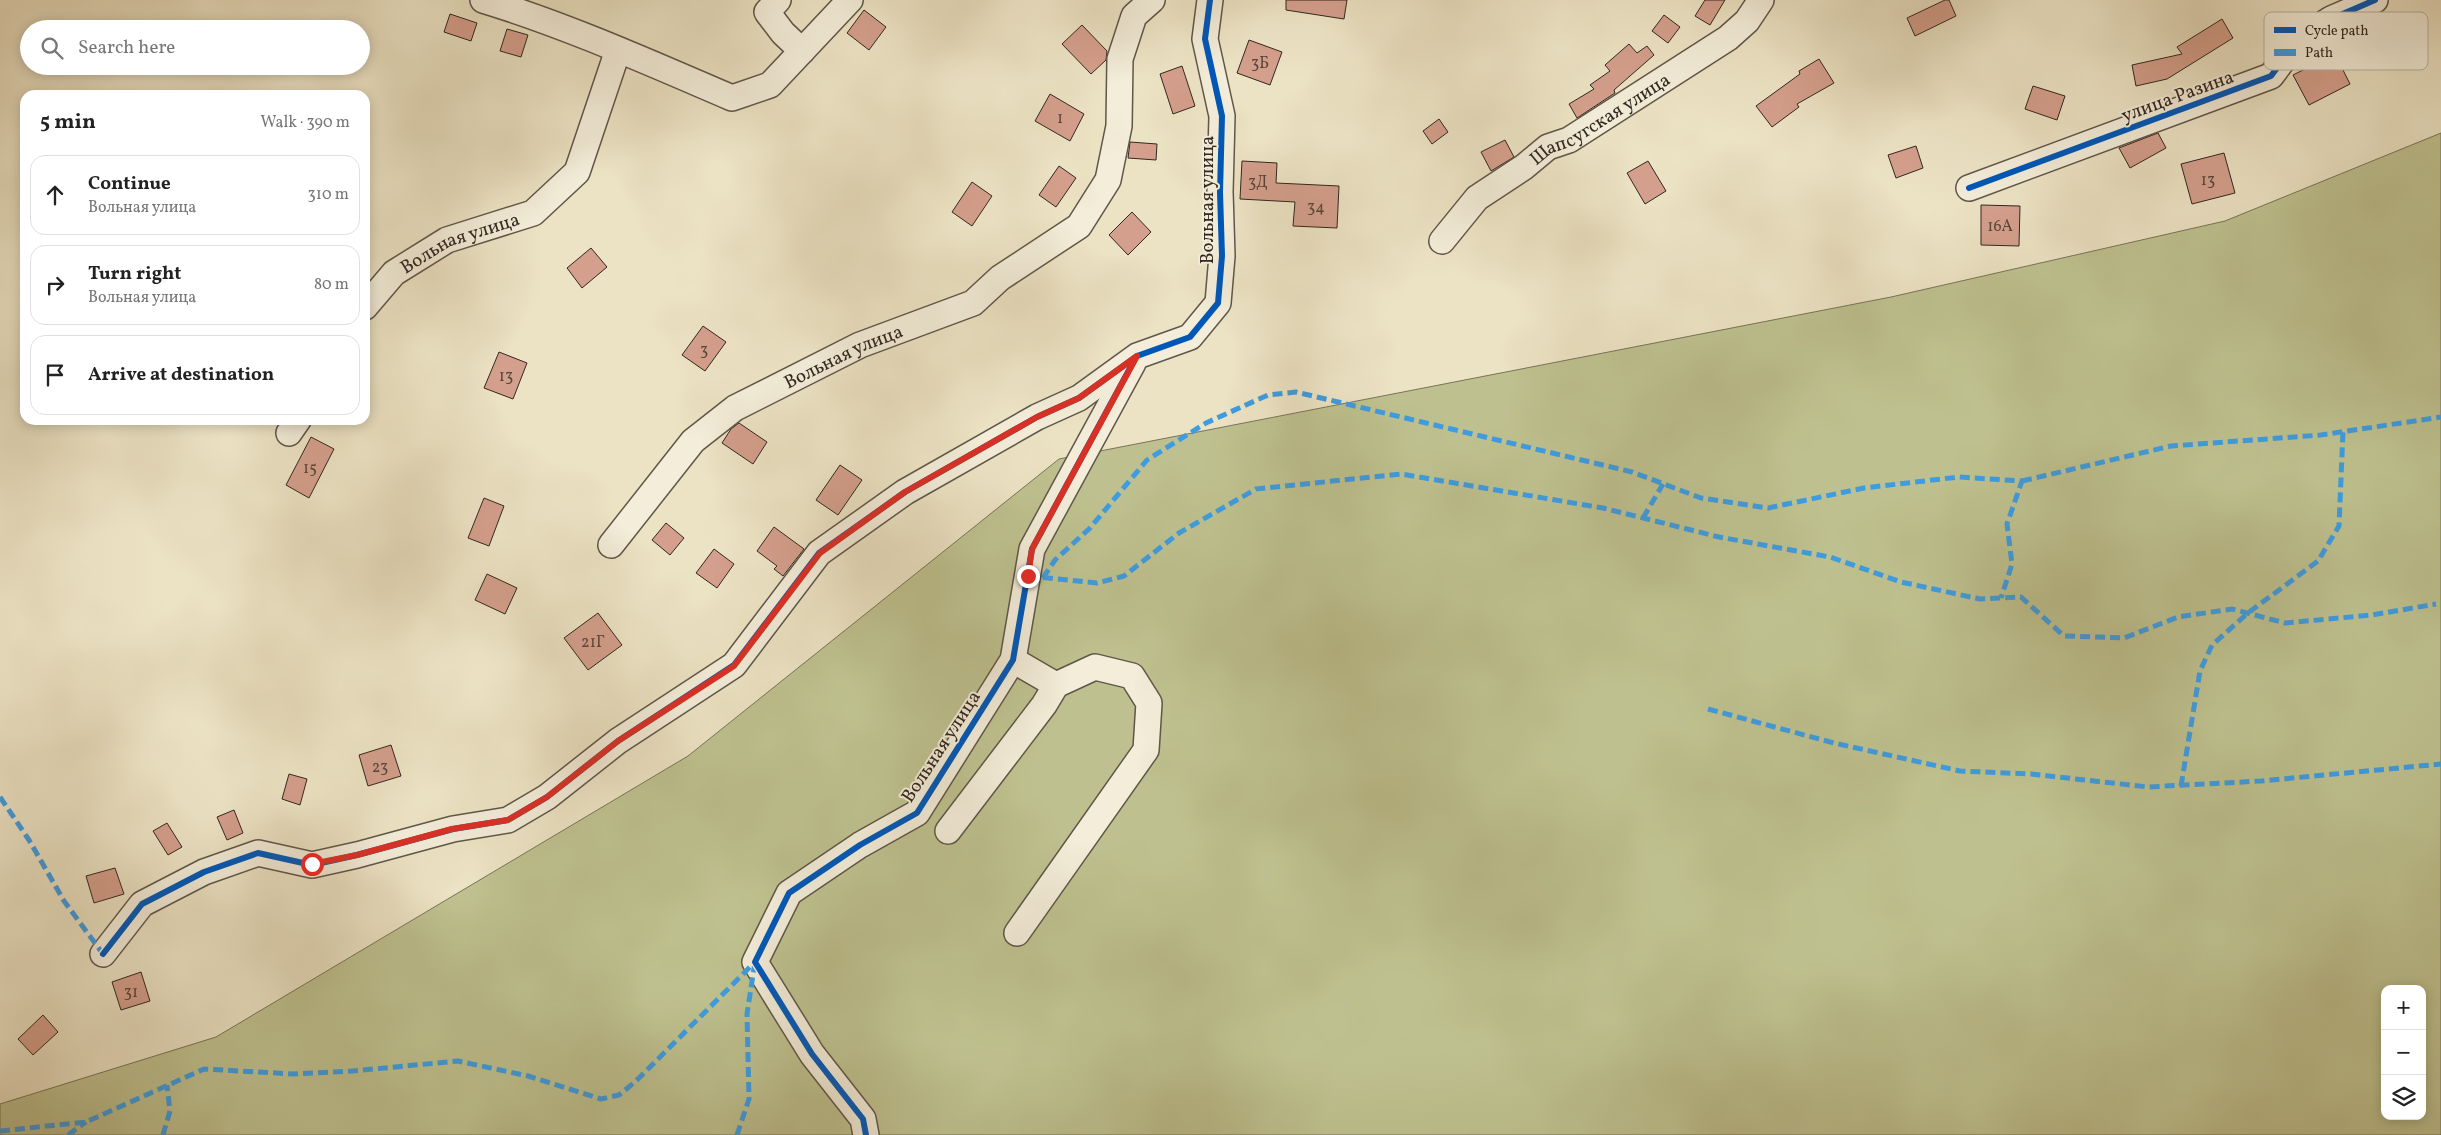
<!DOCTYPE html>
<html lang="en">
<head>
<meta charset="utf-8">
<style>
	body { margin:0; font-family:Vollkorn,serif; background:#f2f2f2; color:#222 }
	.controls { position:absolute; right:15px; bottom:15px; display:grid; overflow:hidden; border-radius:10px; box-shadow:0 2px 12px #0003 }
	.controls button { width:45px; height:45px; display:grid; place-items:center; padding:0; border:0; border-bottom:1px solid #e0e0e0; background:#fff; color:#222; font:25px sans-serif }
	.stop { position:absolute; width:15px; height:15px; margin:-11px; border:4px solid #d93025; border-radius:50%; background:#fff }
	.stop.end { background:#d93025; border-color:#fff; box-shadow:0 1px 5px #0008 }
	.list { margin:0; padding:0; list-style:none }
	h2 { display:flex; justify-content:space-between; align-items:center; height:65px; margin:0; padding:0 20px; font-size:21px }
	h2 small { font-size:16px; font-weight:400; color:#767676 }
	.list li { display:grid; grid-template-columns:32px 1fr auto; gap:15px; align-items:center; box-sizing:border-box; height:80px; margin:0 10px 10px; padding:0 10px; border:1px solid #e0e0e0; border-radius:15px }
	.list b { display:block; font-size:19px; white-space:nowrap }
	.list p { margin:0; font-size:16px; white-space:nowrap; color:#767676 }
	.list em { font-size:16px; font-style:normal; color:#767676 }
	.icon { flex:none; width:28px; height:28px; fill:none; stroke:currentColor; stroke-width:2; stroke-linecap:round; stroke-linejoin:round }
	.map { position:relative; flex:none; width:2441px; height:1135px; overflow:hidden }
	.search { position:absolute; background:#fff; box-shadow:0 2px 12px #0003; left:20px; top:20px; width:350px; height:55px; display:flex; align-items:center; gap:12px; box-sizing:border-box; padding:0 18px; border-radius:28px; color:#767676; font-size:19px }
	.panel { position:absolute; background:#fff; box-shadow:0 2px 12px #0003; left:20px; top:90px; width:350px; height:335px; border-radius:15px }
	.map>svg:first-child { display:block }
	.green { fill:#bec18f; stroke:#787458; fill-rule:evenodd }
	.building { fill:#d49f8c; stroke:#322720 }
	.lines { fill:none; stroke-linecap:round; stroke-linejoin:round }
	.minor-casing { stroke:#605649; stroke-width:28 }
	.minor { stroke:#f3edd9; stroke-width:25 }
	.quiet { stroke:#3e9ce0; stroke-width:5; stroke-dasharray:10 5; stroke-linecap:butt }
	.cycleway-casing { stroke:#f3edd9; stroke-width:9 }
	.cycleway { stroke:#0057b8; stroke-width:6 }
	.route { stroke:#d93025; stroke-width:6 }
	.labels { text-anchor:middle; stroke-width:4; stroke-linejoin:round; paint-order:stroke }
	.number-label { font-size:16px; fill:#5a453b }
	.street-label { font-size:19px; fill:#322720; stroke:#f3edd9 }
	.key { fill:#f3edd9; stroke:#b9b2a2; stroke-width:1 }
	.key-label { font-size:14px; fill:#322720 }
</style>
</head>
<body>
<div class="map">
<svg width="2441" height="1135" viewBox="0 0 2441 1135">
	<rect width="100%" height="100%" fill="#ece3c4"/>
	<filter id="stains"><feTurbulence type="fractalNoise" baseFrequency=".004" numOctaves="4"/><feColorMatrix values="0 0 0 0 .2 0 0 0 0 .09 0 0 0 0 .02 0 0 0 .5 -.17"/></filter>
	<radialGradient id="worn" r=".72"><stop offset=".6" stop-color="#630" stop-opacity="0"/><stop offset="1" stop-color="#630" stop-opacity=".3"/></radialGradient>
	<path class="green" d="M2441 133V1135H0V1104L216 1037 688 756 1059 459 1891 297 2225 221ZM2385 989H2422V1116H2385Z"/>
	<g class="building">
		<polygon points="1286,0 1347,0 1344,19 1286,10"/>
		<polygon points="1705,0 1725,0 1710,25 1695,16"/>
		<polygon points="1945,0 1949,0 1956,16 1915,36 1907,18"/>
		<polygon points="864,10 886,27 869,50 847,33"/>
		<polygon points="450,14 477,23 471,41 444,32"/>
		<polygon points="1664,15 1680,27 1668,43 1652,31"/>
		<polygon points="2222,19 2233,38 2167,79 2136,86 2132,65 2182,54 2177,47"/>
		<polygon points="1082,25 1107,51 1106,60 1091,74 1062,44"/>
		<polygon points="507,29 528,35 521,57 500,51"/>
		<polygon points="1249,40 1282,52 1270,85 1237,73"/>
		<polygon points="1629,44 1637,53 1647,46 1654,55 1614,90 1615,93 1577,118 1569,104 1594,89 1590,85 1610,71 1605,65"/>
		<polygon points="2335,54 2350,84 2309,105 2293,75"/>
		<polygon points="1819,59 1834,83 1797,104 1799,107 1772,127 1756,106 1800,74 1799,71"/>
		<polygon points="1182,66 1195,106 1173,114 1160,74"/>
		<polygon points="2033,86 2065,96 2057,120 2025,109"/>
		<polygon points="1050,94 1084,114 1070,141 1035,121"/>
		<polygon points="1439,119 1448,132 1432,144 1423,131"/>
		<polygon points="2158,133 2166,148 2130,168 2119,148"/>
		<polygon points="1505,140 1514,157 1491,171 1481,152"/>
		<polygon points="1130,142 1157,144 1156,160 1128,158"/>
		<polygon points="1916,146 1923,168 1896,178 1888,155"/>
		<polygon points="2224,153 2235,193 2192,204 2181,164"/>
		<polygon points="1242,161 1277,163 1276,183 1339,186 1337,228 1293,226 1295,202 1240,199"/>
		<polygon points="1648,161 1666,191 1645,204 1627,173"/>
		<polygon points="1059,166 1076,178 1056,207 1039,195"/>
		<polygon points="972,182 992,196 972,226 952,212"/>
		<polygon points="1981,205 2020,206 2019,246 1981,245"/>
		<polygon points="1132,212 1151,232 1128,255 1109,235"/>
		<polygon points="591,248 607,267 582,288 567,268"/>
		<polygon points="703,326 726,342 705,371 682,355"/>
		<polygon points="499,352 527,363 513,399 484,388"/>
		<polygon points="739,423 767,442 753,464 722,443 731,429"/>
		<polygon points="311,437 334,449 309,498 286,485"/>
		<polygon points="840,465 862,480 838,515 816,500"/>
		<polygon points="484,498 504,506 489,546 468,538"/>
		<polygon points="666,523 684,538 670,555 652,540"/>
		<polygon points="774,527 804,549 783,576 774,569 777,566 757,551"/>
		<polygon points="714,549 734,564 717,588 696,573"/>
		<polygon points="487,574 517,588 505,614 475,600"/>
		<polygon points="598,613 622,645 588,670 564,638"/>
		<polygon points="391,745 401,776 368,786 359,755"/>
		<polygon points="289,774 307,779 300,805 282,799"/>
		<polygon points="234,810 243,833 227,840 217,817"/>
		<polygon points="167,823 182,847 168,855 153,831"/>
		<polygon points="115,868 124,894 94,903 86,876"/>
		<polygon points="141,972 150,1001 121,1010 112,982"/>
		<polygon points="43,1015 58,1032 33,1055 18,1039"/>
	</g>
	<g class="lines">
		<defs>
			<g id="minor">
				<path d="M483 0C568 26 650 63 732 98L770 85 850 0"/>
				<polyline points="778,0 767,12 783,33 802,51"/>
				<polyline points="1969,188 2271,76 2298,40 2331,19 2375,0"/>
				<path id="s1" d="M1442 241 1477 198 1524 167 1548 147 1569 140 1728 38 1747 21 1761 0"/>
				<path id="s2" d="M365 307 394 273 447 240 533 213 577 172 618 50"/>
				<polyline points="289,433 298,420"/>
				<path id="s3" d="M611 545 693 441 735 408 860 345 973 303 1000 278 1079 226 1108 180 1119 126 1120 59 1134 16 1152 0"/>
				<polyline points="1013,660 1056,685"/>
				<polyline points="948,831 1044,705 1056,685 1095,667 1132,676 1149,703 1146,750 1017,933"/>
				<polyline points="103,954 142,904 204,872 258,853 312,865 357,855 453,829 508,820 547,797 618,741 734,665 819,553 905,492 1037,417 1079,398 1137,356 1190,337 1218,303 1222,256 1220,192 1222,116 1205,39 1210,0"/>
				<polyline points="866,1135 863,1119 812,1054 755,962 789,893 860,845 917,813 1013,660 1032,549 1133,363"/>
			</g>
		</defs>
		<use href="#minor" class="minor-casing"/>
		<use href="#minor" class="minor"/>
		<g class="quiet">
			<polyline points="2022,481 2171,446 2321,435 2441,417"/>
			<polyline points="1643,518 1663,484"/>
			<polyline points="1028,576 1097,583 1124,576 1179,533 1256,489 1401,474 1603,508 1719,537 1830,557 1901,582 1980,599 2021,597 2064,636 2124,638 2178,617 2232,609 2285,623 2372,615 2436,604"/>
			<polyline points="1043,578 1055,560 1090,528 1147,460 1206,423 1268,395 1296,392 1632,472 1701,498 1768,508 1864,488 1959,477 2022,481 2007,524 2012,564 2001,598"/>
			<polyline points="1708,709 1834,743 1960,771 2031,774 2148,787 2261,781 2441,764"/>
			<polyline points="2181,786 2200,671 2212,645 2248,613 2318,561 2339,526 2343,431"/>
			<polyline points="0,797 29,840 64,901 103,954"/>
			<polyline points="0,1131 86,1122 204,1069 294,1074 353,1071 458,1061 528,1076 601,1099 619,1095 636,1081 755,962"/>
			<polyline points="68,1135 86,1122"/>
			<polyline points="163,1135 170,1111 167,1085"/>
			<polyline points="737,1135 749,1099 747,1014 755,962"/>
		</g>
		<defs>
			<g id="cycleway">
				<polyline points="1969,188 2271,76 2298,40 2331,19 2375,0"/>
				<polyline points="103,954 142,904 204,872 258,853 312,865 357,855 453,829 508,820 547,797 618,741 734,665 819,553 905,492 1037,417 1079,398 1137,356 1190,337 1218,303 1222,256 1220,192 1222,116 1205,39 1210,0"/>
				<polyline points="866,1135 863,1119 812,1054 755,962 789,893 860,845 917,813 1013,660 1032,549 1135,359"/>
			</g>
		</defs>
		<use href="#cycleway" class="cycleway-casing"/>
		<use href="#cycleway" class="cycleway"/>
	</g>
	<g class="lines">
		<polyline class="route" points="312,864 357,855 452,829 508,820 547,797 618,741 734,666 820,553 905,492 1037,417 1079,398 1137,356 1032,549 1028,576"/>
	</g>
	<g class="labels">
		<g class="number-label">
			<text x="1260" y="68">3Б</text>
			<text x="1060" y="123">1</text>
			<text x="2208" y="185">13</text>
			<text x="1258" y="187">3Д</text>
			<text x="1316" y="212">34</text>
			<text x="2000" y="231">16А</text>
			<text x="704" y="355">3</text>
			<text x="506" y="381">13</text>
			<text x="310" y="473">15</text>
			<text x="593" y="647">21Г</text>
			<text x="380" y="772">23</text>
			<text x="131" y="997">31</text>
		</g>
		<g class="street-label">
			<text transform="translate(2177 95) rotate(-20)" y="7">улица Разина</text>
			<text dy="7" stroke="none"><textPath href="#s1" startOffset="202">Шапсугская улица</textPath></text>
			<text transform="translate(1206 200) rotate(-90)" y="7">Вольная улица</text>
			<text dy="7" stroke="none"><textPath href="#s2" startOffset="118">Вольная улица</textPath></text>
			<text dy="7" stroke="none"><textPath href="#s3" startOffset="306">Вольная улица</textPath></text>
			<text transform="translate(940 746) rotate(-57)" y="7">Вольная улица</text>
		</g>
	</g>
	<rect x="2264" y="12" width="164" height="58" rx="8" class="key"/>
	<rect x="2274" y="27" width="22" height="6" fill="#0057b8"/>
	<rect x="2274" y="49" width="22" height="7" fill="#3e9ce0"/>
	<g class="key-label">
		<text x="2305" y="35">Cycle path</text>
		<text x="2305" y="57">Path</text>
	</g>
	<rect width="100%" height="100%" filter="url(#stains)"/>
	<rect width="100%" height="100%" fill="url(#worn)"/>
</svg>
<div class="controls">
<button>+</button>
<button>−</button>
<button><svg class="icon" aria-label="layers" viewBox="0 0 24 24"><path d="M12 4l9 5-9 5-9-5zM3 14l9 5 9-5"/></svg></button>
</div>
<div class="stop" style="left:312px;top:864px"></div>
<div class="stop end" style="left:1028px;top:576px"></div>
<div class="search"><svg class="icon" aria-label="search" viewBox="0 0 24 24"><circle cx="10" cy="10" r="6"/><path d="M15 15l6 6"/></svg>Search here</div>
<section class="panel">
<h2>5 min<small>Walk · 390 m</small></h2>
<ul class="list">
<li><svg class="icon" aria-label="ahead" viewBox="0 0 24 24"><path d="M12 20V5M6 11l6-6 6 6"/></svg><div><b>Continue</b><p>Вольная улица</p></div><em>310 m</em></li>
<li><svg class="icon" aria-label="right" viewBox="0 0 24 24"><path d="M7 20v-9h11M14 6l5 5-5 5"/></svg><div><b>Turn right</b><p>Вольная улица</p></div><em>80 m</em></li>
<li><svg class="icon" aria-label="arrive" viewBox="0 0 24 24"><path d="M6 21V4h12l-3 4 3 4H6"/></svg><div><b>Arrive at destination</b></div></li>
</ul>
</section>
</div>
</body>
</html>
